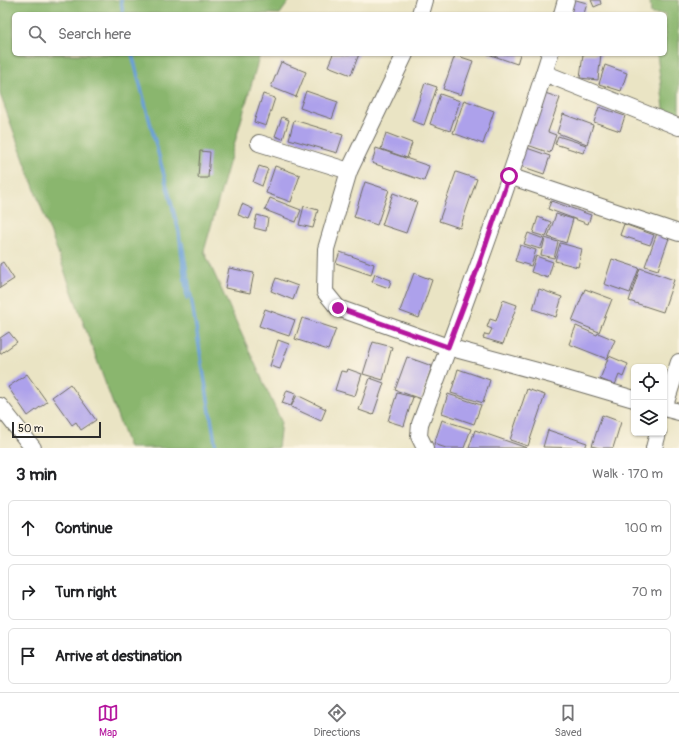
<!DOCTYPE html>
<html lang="en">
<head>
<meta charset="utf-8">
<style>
	body { margin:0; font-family:Pangolin,sans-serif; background:#f2f2f2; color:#202124 }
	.controls { position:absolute; right:12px; bottom:12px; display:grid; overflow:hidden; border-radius:6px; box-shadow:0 1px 3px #0004 }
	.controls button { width:36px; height:36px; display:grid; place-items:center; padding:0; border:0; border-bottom:1px solid #e0e0e0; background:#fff; color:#202124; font:20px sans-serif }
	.scale { position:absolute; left:12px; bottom:10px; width:89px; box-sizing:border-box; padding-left:4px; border:2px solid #2b2b2b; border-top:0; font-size:11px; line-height:14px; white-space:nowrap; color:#2b2b2b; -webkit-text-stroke:3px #fcf5e5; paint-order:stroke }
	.stop { position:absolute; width:12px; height:12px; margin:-9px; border:3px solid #b5179e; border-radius:50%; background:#fff }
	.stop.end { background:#b5179e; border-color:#fff; box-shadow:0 1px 4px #0008 }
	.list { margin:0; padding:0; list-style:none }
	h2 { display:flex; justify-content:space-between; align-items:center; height:52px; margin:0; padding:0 16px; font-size:17px }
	h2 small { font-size:13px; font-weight:400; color:#757577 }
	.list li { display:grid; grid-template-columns:26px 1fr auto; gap:12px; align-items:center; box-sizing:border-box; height:56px; margin:0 8px 8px; padding:0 8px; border:1px solid #e0e0e0; border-radius:6px }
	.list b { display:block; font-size:15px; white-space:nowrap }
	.list em { font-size:13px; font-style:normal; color:#757577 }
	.icon { flex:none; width:22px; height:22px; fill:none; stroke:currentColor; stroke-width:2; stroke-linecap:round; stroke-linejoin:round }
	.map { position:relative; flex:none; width:679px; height:448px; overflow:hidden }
	.search { position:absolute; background:#fff; box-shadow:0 1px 3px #0004; left:12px; right:12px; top:12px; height:44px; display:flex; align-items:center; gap:10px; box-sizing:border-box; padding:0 14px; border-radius:6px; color:#757577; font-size:15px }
	.sheet { height:244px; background:#fff }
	nav { display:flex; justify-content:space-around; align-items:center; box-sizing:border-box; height:56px; border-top:1px solid #e0e0e0; background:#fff; font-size:11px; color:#757577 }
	nav a { display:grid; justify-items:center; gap:2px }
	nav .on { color:#b5179e }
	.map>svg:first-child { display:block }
	.forest { fill:#8ab66e; stroke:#5a704c }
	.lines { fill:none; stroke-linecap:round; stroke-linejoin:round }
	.stream { stroke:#6aa0d7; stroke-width:3.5 }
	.building { fill:#ada1eb }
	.minor-casing { stroke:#6e6c61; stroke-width:18 }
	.minor { stroke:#fff; stroke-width:16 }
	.route { stroke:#b5179e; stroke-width:5 }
</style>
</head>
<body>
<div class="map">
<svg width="679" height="448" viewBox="0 0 679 448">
	<rect width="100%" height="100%" fill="#fcf5e5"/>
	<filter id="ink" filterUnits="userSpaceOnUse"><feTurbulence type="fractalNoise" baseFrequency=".025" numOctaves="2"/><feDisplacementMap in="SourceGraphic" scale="8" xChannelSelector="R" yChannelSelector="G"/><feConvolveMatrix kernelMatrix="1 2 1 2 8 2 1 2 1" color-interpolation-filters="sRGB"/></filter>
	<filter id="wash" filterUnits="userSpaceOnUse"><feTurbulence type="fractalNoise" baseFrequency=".012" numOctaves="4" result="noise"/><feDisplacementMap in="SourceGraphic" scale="16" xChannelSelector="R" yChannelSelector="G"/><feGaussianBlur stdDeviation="0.9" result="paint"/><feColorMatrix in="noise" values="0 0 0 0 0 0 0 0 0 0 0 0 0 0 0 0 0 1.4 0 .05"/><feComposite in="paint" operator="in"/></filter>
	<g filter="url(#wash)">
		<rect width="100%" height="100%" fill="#eae4c4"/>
		<g class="forest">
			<polygon points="0,0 290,0 280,14 14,14 14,54 260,54 204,251 281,421 278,448 129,448 0,94"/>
			<polygon points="650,0 679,0 679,121 665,116 657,54 665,54 665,14 651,14"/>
		</g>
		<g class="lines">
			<g class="stream">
				<polyline points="121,0 123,14"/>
				<polyline points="132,54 179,232 187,298 182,243 216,448"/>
			</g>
		</g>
		<g id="blocks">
			<g class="building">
				<polygon points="569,0 576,0 587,3 584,14 565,14"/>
				<polygon points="591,0 600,0 601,4 594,7"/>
				<polygon points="333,54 359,54 351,75 328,66"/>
				<polygon points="488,54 520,54 517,64"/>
				<polygon points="583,54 601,54 598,80 580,78"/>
				<polygon points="455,55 473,61 461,95 443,89"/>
				<polygon points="281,62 306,72 296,97 271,87"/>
				<polygon points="605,65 627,73 621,91 599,84"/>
				<polygon points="425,83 437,87 424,125 412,121"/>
				<polygon points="306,91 338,102 332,119 300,108"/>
				<polygon points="542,92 560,98 548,132 556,135 550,153 522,143"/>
				<polygon points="263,94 275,98 266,126 254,122"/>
				<polygon points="440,94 460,101 450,131 430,124"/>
				<polygon points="464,100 494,111 483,144 453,133"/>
				<polygon points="599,107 625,116 620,131 594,122"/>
				<polygon points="563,114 593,125 587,144 557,133"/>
				<polygon points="282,117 289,120 283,139 275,136"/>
				<polygon points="294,120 343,135 337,153 289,139"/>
				<polygon points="386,133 412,143 407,158 381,149"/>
				<polygon points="558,136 586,145 583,153 555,144"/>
				<polygon points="521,146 550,156 544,174 515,164"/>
				<polygon points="376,148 429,166 424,181 372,163"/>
				<polygon points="200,151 210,152 208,178 198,178"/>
				<polygon points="259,166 268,169 262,186 253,182"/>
				<polygon points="275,166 300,175 291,202 266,193"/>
				<polygon points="456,172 477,179 460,228 439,221"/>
				<polygon points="365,182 389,190 377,225 354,217"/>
				<polygon points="393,193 417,202 406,233 382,225"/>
				<polygon points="270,198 301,210 296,222 265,210"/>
				<polygon points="551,201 591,215 588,224 548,209"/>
				<polygon points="242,204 253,209 249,219 238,215"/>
				<polygon points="304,206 318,210 313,228 299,225"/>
				<polygon points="556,214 573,219 566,243 548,237"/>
				<polygon points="257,215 268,218 266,231 254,228"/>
				<polygon points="538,217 551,222 546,237 533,233"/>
				<polygon points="624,224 654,235 650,245 620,235"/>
				<polygon points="528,233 544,239 540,249 524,244"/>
				<polygon points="657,233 669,238 658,270 645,266"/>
				<polygon points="545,238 558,242 554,258 541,255"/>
				<polygon points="560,243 582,249 578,267 555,261"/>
				<polygon points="520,245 536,250 531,266 515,261"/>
				<polygon points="340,252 374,264 371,275 336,263"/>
				<polygon points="536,256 553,262 548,278 531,272"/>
				<polygon points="612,259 639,268 630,293 604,284"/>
				<polygon points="3,262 14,279 0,288 0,264"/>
				<polygon points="229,268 254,273 250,293 225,288"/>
				<polygon points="640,268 674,280 663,312 629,301"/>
				<polygon points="414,273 432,280 419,318 400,311"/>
				<polygon points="375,274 391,280 389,288 372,282"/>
				<polygon points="276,278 298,286 293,300 271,291"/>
				<polygon points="539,289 562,297 556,317 533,309"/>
				<polygon points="585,289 612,299 599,332 572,321"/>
				<polygon points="503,300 517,305 503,344 483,338 485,334 489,335 492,329 487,327 490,319 496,321"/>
				<polygon points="265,309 295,320 289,336 259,326"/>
				<polygon points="302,318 336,329 328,350 295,339"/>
				<polygon points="576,326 597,335 598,333 615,340 607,359 569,344"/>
				<polygon points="9,332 17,342 0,354 0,338"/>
				<polygon points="278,340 289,344 280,369 270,366"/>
				<polygon points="373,342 392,347 383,380 363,374"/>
				<polygon points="609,356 628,364 623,377 619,375 615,385 600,379"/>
				<polygon points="407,357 432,366 421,399 395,390"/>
				<polygon points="348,369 362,374 355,396 335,390 341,371 347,372"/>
				<polygon points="458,369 490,380 483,403 451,393"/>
				<polygon points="27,374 47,402 28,416 8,387"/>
				<polygon points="370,378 384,383 373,415 359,410"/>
				<polygon points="70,384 96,420 81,430 76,422 72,425 52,397"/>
				<polygon points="527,389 545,395 528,446 510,440"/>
				<polygon points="287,390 296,393 291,406 282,403"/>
				<polygon points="397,393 413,397 404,426 388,421"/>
				<polygon points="448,394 481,405 474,424 442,413"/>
				<polygon points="297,395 326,409 321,421 291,407"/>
				<polygon points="602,415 621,422 613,448 599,448 592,446"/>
				<polygon points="442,420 471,429 464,448 446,448 434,444"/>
				<polygon points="475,430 527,448 469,448"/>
				<polygon points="548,430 587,443 585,448 543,447"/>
			</g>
		</g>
	</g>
	<g filter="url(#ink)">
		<use href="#blocks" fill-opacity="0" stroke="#6e6c61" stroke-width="1"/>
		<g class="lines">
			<defs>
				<g id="minor">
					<polyline points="420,14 424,0"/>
					<polyline points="562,14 566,0"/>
					<polyline points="405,54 349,171 326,249 325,292 338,308 448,347 552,375 634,399"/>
					<polyline points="544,73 679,127"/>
					<polyline points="259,143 349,171"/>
					<polyline points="509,176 679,233"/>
					<polyline points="0,406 33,448"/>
					<polyline points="664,408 679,362"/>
					<polyline points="664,408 679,412"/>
					<path d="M425 448 419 436 420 424C466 301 511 179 550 54"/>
					<polyline points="654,448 658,433"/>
				</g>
			</defs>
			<use href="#minor" class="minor-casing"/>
			<use href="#minor" class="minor"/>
		</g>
	</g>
	<g class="lines" filter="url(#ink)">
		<polyline class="route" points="338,308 448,347 480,262 509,176"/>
	</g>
</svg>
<div class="controls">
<button><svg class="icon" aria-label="locate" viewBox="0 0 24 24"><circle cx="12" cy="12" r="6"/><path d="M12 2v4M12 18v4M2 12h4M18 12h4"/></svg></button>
<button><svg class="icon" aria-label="layers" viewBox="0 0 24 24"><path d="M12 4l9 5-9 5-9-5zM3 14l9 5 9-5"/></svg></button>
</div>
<div class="scale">50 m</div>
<div class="stop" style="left:509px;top:176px"></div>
<div class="stop end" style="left:338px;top:308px"></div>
<div class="search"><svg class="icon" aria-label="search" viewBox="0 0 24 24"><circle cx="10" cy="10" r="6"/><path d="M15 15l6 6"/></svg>Search here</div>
</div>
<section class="sheet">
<h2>3 min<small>Walk · 170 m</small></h2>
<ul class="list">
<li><svg class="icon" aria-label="ahead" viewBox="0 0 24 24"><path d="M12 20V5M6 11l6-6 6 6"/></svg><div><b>Continue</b></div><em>100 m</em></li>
<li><svg class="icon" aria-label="right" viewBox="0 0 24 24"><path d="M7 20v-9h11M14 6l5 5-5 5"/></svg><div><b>Turn right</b></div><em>70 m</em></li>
<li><svg class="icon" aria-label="arrive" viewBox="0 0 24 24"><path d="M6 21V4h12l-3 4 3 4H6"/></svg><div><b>Arrive at destination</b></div></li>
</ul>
</section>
<nav>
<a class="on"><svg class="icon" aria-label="map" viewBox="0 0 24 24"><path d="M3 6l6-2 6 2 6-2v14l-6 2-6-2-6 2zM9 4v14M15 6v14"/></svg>Map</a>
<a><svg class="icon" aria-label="directions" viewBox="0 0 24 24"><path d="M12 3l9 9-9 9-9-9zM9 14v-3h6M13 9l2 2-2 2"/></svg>Directions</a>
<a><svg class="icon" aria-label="saved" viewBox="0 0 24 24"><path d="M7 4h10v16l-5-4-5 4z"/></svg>Saved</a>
</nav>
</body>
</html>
